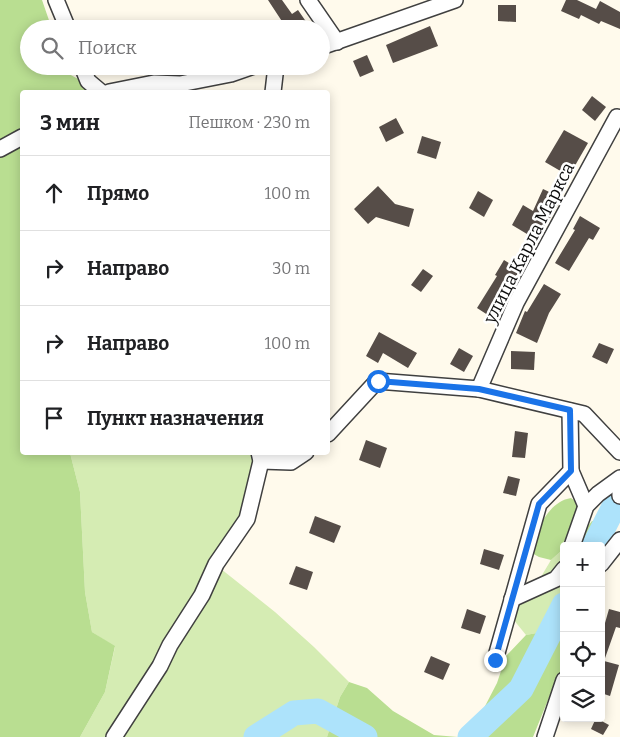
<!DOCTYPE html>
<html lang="ru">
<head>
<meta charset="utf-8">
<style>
	body { margin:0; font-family:Bitter,serif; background:#f6f6f6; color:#202124 }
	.controls { position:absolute; right:15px; bottom:15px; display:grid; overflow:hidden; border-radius:5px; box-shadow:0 2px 12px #0003 }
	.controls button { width:45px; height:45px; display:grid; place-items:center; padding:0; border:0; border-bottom:1px solid #e0e0e0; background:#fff; color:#202124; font:25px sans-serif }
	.stop { position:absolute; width:15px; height:15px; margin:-11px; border:4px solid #1a73e8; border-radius:50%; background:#fff }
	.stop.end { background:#1a73e8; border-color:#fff; box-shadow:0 1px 5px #0008 }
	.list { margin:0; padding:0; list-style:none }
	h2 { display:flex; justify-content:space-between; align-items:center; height:65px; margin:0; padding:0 20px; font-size:21px }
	h2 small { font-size:16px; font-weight:400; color:#757577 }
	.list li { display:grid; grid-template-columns:32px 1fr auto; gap:15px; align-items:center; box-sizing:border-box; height:75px; padding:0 20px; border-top:1px solid #e0e0e0 }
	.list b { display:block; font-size:19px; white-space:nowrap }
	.list em { font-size:16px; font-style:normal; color:#757577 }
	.icon { flex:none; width:28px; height:28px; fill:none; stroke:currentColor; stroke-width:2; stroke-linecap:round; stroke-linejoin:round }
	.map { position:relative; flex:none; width:620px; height:737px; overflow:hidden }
	.search { position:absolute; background:#fff; box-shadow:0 2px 12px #0003; left:20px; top:20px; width:310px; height:55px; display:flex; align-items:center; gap:12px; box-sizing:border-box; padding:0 18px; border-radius:28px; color:#757577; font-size:19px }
	.panel { position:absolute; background:#fff; box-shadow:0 2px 12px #0003; left:20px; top:90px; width:310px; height:365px; border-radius:5px }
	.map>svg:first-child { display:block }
	.green { fill:#d5ecb3 }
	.forest { fill:#b9de91 }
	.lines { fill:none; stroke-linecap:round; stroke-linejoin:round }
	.river { stroke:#ade3fb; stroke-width:25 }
	.building { fill:#564d48 }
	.minor-casing { stroke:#404040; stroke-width:18 }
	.minor { stroke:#fff; stroke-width:15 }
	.route { stroke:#1a73e8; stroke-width:6 }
	.labels { text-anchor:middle; stroke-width:5; stroke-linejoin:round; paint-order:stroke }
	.street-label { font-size:18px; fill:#0d0d0d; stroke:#fff }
</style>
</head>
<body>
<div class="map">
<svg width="620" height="737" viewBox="0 0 620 737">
	<rect width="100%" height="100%" fill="#fffaec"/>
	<g class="green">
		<polygon points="70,453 259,453 247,519 216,565 275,612 314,647 349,682 340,697 327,737 80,737 105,692 115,647 92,632 85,592 80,492"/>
		<polygon points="560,552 564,556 563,620 542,632 526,635 513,619 519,605 529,597 551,560"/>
	</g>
	<g class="forest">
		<polygon points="0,0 42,0 52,29 29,29 29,66 66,66 69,74 102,92 22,92 22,452 70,453 80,492 85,592 92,632 115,646 105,692 80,737 0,737"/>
		<path d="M571 498 578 503 574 524 563 543 560 552 551 560 539 557 530 552C537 531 547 502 571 498Z"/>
		<polygon points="592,521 613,523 614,534 601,553 601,546 578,546 579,537"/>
		<polygon points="564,615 564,667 550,695 533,737 327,737 340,697 349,682 367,688 393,711 434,735 458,737 471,725 483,710 497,683 506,656 526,635 542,632 562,620"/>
	</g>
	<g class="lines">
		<g class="river">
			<polyline points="594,546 620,495"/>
			<polyline points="256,737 294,713 318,711 365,737"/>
			<polyline points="470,737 521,689 564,605"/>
		</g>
	</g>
	<g class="building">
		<polygon points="268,0 282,0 292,14 298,10 307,23 299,29 287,29"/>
		<polygon points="566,0 577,0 596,9 600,1 620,12 620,29 601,21 599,24 581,15 579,19 561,11"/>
		<polygon points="498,5 516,5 516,22 498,21"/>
		<polygon points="430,26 438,46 393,63 386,45"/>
		<polygon points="367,55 374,71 360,77 353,61"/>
		<polygon points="592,96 606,107 595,121 582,110"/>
		<polygon points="396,118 404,133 386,142 379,127"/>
		<polygon points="564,130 588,143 569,176 545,162"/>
		<polygon points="422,136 441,142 436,159 417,153"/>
		<polygon points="378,186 395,204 414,209 409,227 376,217 368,224 354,209"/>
		<polygon points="543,189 562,198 537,240 512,225 523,205 533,211"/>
		<polygon points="478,191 493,200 484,217 469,208"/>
		<polygon points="580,216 600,228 593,240 589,238 569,271 555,263 575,230 573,229"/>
		<polygon points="504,260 520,270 501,302 504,304 494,319 477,308 497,276 495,275"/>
		<polygon points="423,269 433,276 421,292 411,285"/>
		<polygon points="544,284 561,294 549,313 537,343 516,333 525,311 527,312"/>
		<polygon points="379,332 417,353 408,368 383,353 378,363 366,356"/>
		<polygon points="599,343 614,349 607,364 592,357"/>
		<polygon points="459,348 473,356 464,372 450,364"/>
		<polygon points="511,351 535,352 534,370 511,369"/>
		<polygon points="515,431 528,433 525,458 512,457"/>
		<polygon points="366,440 387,448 380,468 359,460"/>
		<polygon points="508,476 520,479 516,496 503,493"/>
		<polygon points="315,516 341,526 334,543 309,533"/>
		<polygon points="484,549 504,555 499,570 480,564"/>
		<polygon points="296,566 313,572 307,590 289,584"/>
		<polygon points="467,609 486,616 480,634 461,628"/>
		<polygon points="609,609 620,612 620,628 616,627 604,661 619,665 610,696 601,693 601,637"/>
		<polygon points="431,656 450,664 443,680 424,672"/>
		<polygon points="596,718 609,725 603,735 591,729"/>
	</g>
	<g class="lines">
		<defs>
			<g id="minor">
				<polyline points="56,0 68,29"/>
				<polyline points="308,0 337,42"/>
				<polyline points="321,47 455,0"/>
				<polyline points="82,66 88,81 101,92"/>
				<polyline points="109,92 154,83 180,84 231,74 254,66"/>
				<polyline points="273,92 276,66"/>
				<polyline points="0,149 22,137"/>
				<polyline points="479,389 516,303 617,117"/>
				<polyline points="328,434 377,381 479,389 584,414 620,452"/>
				<polyline points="261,461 291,462 306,452"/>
				<polyline points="571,471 586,506"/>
				<polyline points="620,493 620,496"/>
				<polyline points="572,546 586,506 598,494 620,478"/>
				<polyline points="601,564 620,540"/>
				<polyline points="512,599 556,579 564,569"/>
				<polyline points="495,660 539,504 571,471 570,411"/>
				<polyline points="114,737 160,666 170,645 202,595 216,564 247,519 261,461 259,452"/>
				<polyline points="545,737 564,680"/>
			</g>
		</defs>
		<use href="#minor" class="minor-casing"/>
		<use href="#minor" class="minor"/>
	</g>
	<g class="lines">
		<polyline class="route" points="378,381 479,389 570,410 571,471 539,504 495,660"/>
	</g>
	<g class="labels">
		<g class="street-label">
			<text transform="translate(529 243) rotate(-63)" y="6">улица Карла Маркса</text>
		</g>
	</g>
</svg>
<div class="controls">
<button>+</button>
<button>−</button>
<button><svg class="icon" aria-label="locate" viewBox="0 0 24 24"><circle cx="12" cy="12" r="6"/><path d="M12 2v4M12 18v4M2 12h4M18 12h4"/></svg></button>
<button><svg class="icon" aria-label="layers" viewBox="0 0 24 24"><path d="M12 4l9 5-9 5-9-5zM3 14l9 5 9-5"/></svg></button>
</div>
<div class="stop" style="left:378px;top:381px"></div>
<div class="stop end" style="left:495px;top:660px"></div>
<div class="search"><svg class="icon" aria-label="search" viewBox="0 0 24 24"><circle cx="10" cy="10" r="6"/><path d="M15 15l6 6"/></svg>Поиск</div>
<section class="panel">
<h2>3 мин<small>Пешком · 230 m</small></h2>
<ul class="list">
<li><svg class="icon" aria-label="ahead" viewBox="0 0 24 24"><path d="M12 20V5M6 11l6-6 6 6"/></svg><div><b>Прямо</b></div><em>100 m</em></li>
<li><svg class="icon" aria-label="right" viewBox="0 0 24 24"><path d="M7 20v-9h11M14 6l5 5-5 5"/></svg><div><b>Направо</b></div><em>30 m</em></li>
<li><svg class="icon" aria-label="right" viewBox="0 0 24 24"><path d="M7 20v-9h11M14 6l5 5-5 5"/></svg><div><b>Направо</b></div><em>100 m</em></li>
<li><svg class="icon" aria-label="arrive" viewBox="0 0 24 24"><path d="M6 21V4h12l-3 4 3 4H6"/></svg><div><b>Пункт назначения</b></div></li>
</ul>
</section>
</div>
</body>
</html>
